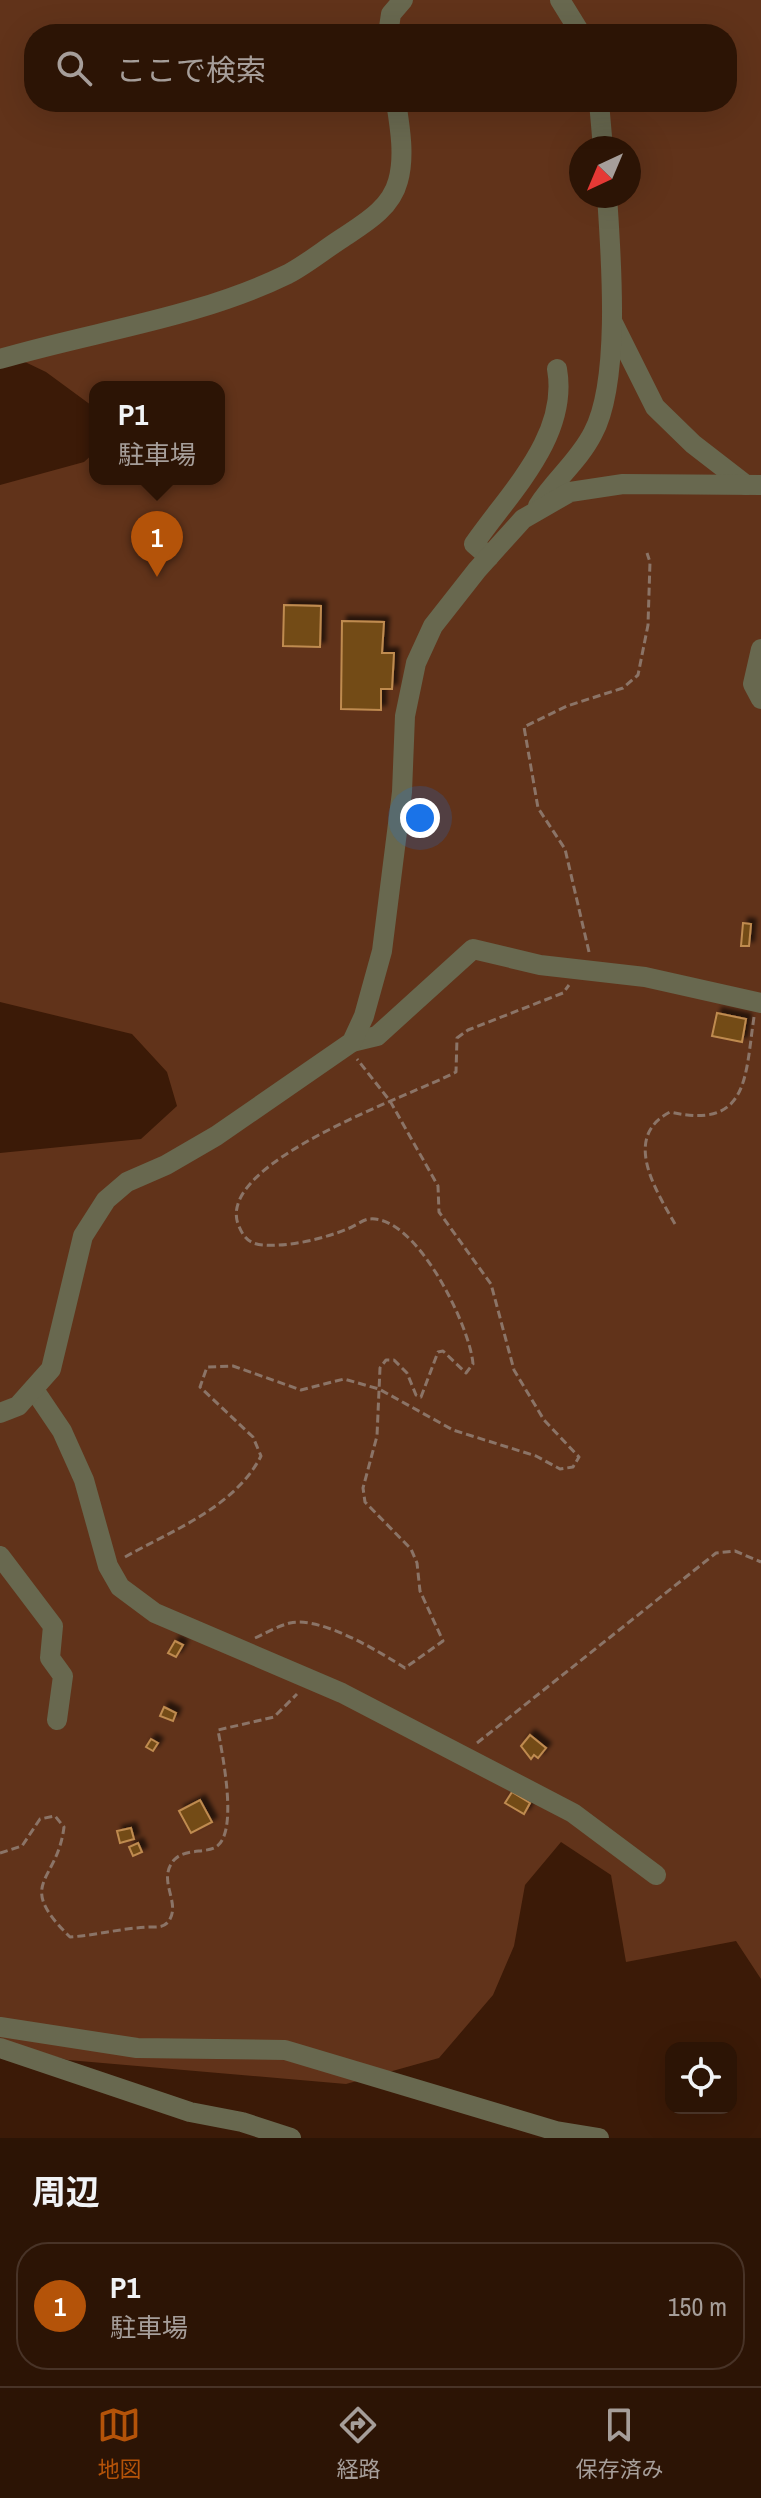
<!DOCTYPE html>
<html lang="ja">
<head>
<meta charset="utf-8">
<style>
	body { margin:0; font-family:"Archivo Narrow","Noto Sans JP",sans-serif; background:#382113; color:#f1f3f6 }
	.controls { position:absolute; right:24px; bottom:24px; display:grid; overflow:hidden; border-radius:16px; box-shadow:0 8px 32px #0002 }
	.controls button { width:72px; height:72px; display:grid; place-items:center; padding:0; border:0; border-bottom:2px solid #483327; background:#2c1405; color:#f1f3f6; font:40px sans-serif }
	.compass { position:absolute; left:569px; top:136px; width:72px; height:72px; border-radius:50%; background:#2c1405; box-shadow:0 8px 32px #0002; rotate:224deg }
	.you { position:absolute; left:420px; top:818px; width:28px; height:28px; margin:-20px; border:6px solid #fff; border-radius:50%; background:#1a73e8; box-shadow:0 0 0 12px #1a73e833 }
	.badge { display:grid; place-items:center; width:52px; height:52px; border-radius:50%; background:#b45309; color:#fff; font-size:26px; font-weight:700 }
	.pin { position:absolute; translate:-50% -66px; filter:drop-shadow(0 2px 4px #0008) }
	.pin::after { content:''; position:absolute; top:42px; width:28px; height:24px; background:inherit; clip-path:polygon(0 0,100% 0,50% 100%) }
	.popup { position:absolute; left:89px; top:381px; width:136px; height:104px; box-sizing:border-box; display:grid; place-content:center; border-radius:16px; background:#2c1405; filter:drop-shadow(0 2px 6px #0005); font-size:26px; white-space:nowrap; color:#a69e9a }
	.popup b { font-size:30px; color:#f1f3f6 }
	.popup::after { content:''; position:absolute; left:50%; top:100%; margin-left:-16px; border:16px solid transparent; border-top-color:#2c1405 }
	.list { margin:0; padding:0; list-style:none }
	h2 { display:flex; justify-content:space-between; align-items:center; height:104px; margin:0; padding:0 32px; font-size:34px }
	h2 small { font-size:26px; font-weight:400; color:#a69e9a }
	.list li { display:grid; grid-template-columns:52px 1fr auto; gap:24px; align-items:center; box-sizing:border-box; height:128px; margin:0 16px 16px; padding:0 16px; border:2px solid #483327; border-radius:32px }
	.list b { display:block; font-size:30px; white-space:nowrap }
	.list p { margin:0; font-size:26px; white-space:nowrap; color:#a69e9a }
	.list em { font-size:26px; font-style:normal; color:#a69e9a }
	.icon { flex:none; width:44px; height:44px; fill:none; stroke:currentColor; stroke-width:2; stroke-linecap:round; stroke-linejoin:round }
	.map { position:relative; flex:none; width:761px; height:2138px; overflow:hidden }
	.search { position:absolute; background:#2c1405; box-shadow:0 8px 32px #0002; left:24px; right:24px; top:24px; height:88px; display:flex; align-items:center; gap:20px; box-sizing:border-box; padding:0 28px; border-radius:32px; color:#a69e9a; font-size:30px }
	.sheet { height:248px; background:#2c1405 }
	nav { display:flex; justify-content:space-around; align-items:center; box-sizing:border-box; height:112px; border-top:2px solid #483327; background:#2c1405; font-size:22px; color:#a69e9a }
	nav a { display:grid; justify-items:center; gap:4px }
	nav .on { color:#b45309 }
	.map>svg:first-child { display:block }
	.green { fill:#61331a; fill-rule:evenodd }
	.building { fill:#734b18; stroke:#bf8b50; stroke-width:2; filter:url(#shadow) }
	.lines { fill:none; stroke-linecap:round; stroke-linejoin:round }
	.path { stroke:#8b7467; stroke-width:3; stroke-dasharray:8 4; stroke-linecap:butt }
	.minor { stroke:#68684f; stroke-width:20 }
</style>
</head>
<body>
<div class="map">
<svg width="761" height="2138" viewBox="0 0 761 2138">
	<defs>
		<filter id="shadow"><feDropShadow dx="5" dy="-5" stdDeviation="2" flood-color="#0009"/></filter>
	</defs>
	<rect width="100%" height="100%" fill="#3b1a07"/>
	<path class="green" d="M0 0H761V1979L736 1941 626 1962 611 1875 561 1842 525 1885 514 1946 493 1995 439 2058 346 2084 68 2060 0 2042V1153L141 1139 177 1106 167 1072 132 1034 0 1002V485L84 462 95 452V479H219V387H95V408L46 372 0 350ZM34 34H727V102H34ZM581 148H629V196H581Z"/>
	<g class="building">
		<polygon points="284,605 321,606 320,647 283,646"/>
		<polygon points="342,621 384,622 382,653 394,653 392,689 381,689 381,710 341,709"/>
		<polygon points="743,923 751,924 749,946 741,946"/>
		<polygon points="717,1013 746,1019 742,1042 712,1036"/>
		<polygon points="175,1641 183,1645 176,1657 168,1653"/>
		<polygon points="164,1707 176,1713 173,1721 160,1716"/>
		<polygon points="530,1735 546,1748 538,1758 534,1755 531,1759 521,1746"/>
		<polygon points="151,1739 158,1743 153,1751 146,1747"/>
		<polygon points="512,1792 530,1803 524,1814 505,1803"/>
		<polygon points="200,1800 212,1822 191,1833 179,1811"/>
		<polygon points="131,1828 134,1839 120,1843 117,1831"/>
		<polygon points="138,1843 142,1852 133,1856 129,1847"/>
	</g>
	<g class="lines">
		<g class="path">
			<polyline points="589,952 565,849 538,808 524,727 567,706 623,688 638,675 648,625 650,562 647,553"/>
			<path d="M675 1224C655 1189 622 1137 670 1112 749 1130 745 1077 754 1017"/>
			<path d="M125 1557C173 1530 235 1507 261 1456L253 1437 200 1387 207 1367 233 1366 301 1390 344 1379 379 1389 453 1430 536 1456 560 1469 573 1467 579 1457 544 1420 514 1370 491 1284 439 1212 438 1186 390 1101 357 1059"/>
			<path d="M255 1638C266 1633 278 1626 290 1623 321 1616 380 1652 405 1668L443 1641 420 1591 417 1563 411 1549 365 1502 363 1488 377 1436 380 1368 386 1360H394L407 1373 416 1395 421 1397 438 1352 443 1351 466 1373 473 1364C470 1326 416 1214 369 1219 362 1220 354 1227 347 1229 323 1239 289 1247 263 1245 249 1244 243 1237 238 1224 216 1161 413 1095 456 1072L457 1038 468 1030 563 993 569 985"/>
			<polyline points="477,1743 716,1553 735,1551 761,1562"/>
			<path d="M0 1853 22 1846 40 1819 55 1816 64 1827C57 1884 14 1882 70 1937 99 1935 125 1927 155 1927 162 1927 167 1925 170 1919 180 1901 157 1880 174 1860 184 1849 202 1853 214 1848 240 1837 222 1753 218 1730L274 1717 297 1694"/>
		</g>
		<g class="minor">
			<polyline points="560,0 581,34"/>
			<polyline points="388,34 391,14 403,0"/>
			<polyline points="599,102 603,148"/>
			<polyline points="613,323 655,407 693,444 746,485"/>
			<path d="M0 359C95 331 198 318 288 274 307 264 325 249 344 237 365 223 391 208 398 181 405 157 400 127 396 102"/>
			<path d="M538 506C554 480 579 461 593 433 621 381 611 256 607 196"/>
			<path d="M489 557 474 544C510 492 569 436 557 369"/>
			<polyline points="761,649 753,684 761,699"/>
			<polyline points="352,1042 377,1036 473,949 540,965 645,977 761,1003"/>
			<polyline points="35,1391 62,1431 84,1480 108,1566 120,1587 155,1613 342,1693 573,1813 656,1875"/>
			<polyline points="0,1413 18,1406 51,1369 83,1236 106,1200 127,1182 166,1165 216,1136 352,1042 364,1016 382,951 402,792 405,716 416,663 433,626 477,570 523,519 570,492 623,484 761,485"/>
			<polyline points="0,1556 53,1626 50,1658 63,1676 57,1720"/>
			<polyline points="0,2027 137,2048 285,2050 556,2131 599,2138"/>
			<polyline points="0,2048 190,2112 242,2122 291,2138"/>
		</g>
	</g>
</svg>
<div class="controls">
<button><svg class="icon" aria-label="locate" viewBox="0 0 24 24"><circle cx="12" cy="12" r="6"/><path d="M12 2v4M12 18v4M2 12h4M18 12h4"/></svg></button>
</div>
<svg class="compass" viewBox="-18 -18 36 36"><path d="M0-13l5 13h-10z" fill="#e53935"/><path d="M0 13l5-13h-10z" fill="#a69e9a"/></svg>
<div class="you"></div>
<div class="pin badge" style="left:157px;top:577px">1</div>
<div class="popup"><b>P1</b>駐車場</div>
<div class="search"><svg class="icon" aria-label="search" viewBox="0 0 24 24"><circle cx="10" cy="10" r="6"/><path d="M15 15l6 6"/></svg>ここで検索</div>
</div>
<section class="sheet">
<h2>周辺<small></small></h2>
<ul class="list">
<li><span class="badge">1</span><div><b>P1</b><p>駐車場</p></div><em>150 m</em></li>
</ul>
</section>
<nav>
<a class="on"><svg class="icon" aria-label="map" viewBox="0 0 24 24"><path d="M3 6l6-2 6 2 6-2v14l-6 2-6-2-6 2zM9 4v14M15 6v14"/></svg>地図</a>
<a><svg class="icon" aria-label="directions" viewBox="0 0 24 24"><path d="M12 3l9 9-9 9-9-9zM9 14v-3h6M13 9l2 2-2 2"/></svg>経路</a>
<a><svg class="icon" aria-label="saved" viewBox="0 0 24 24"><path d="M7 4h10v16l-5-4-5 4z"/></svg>保存済み</a>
</nav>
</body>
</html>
